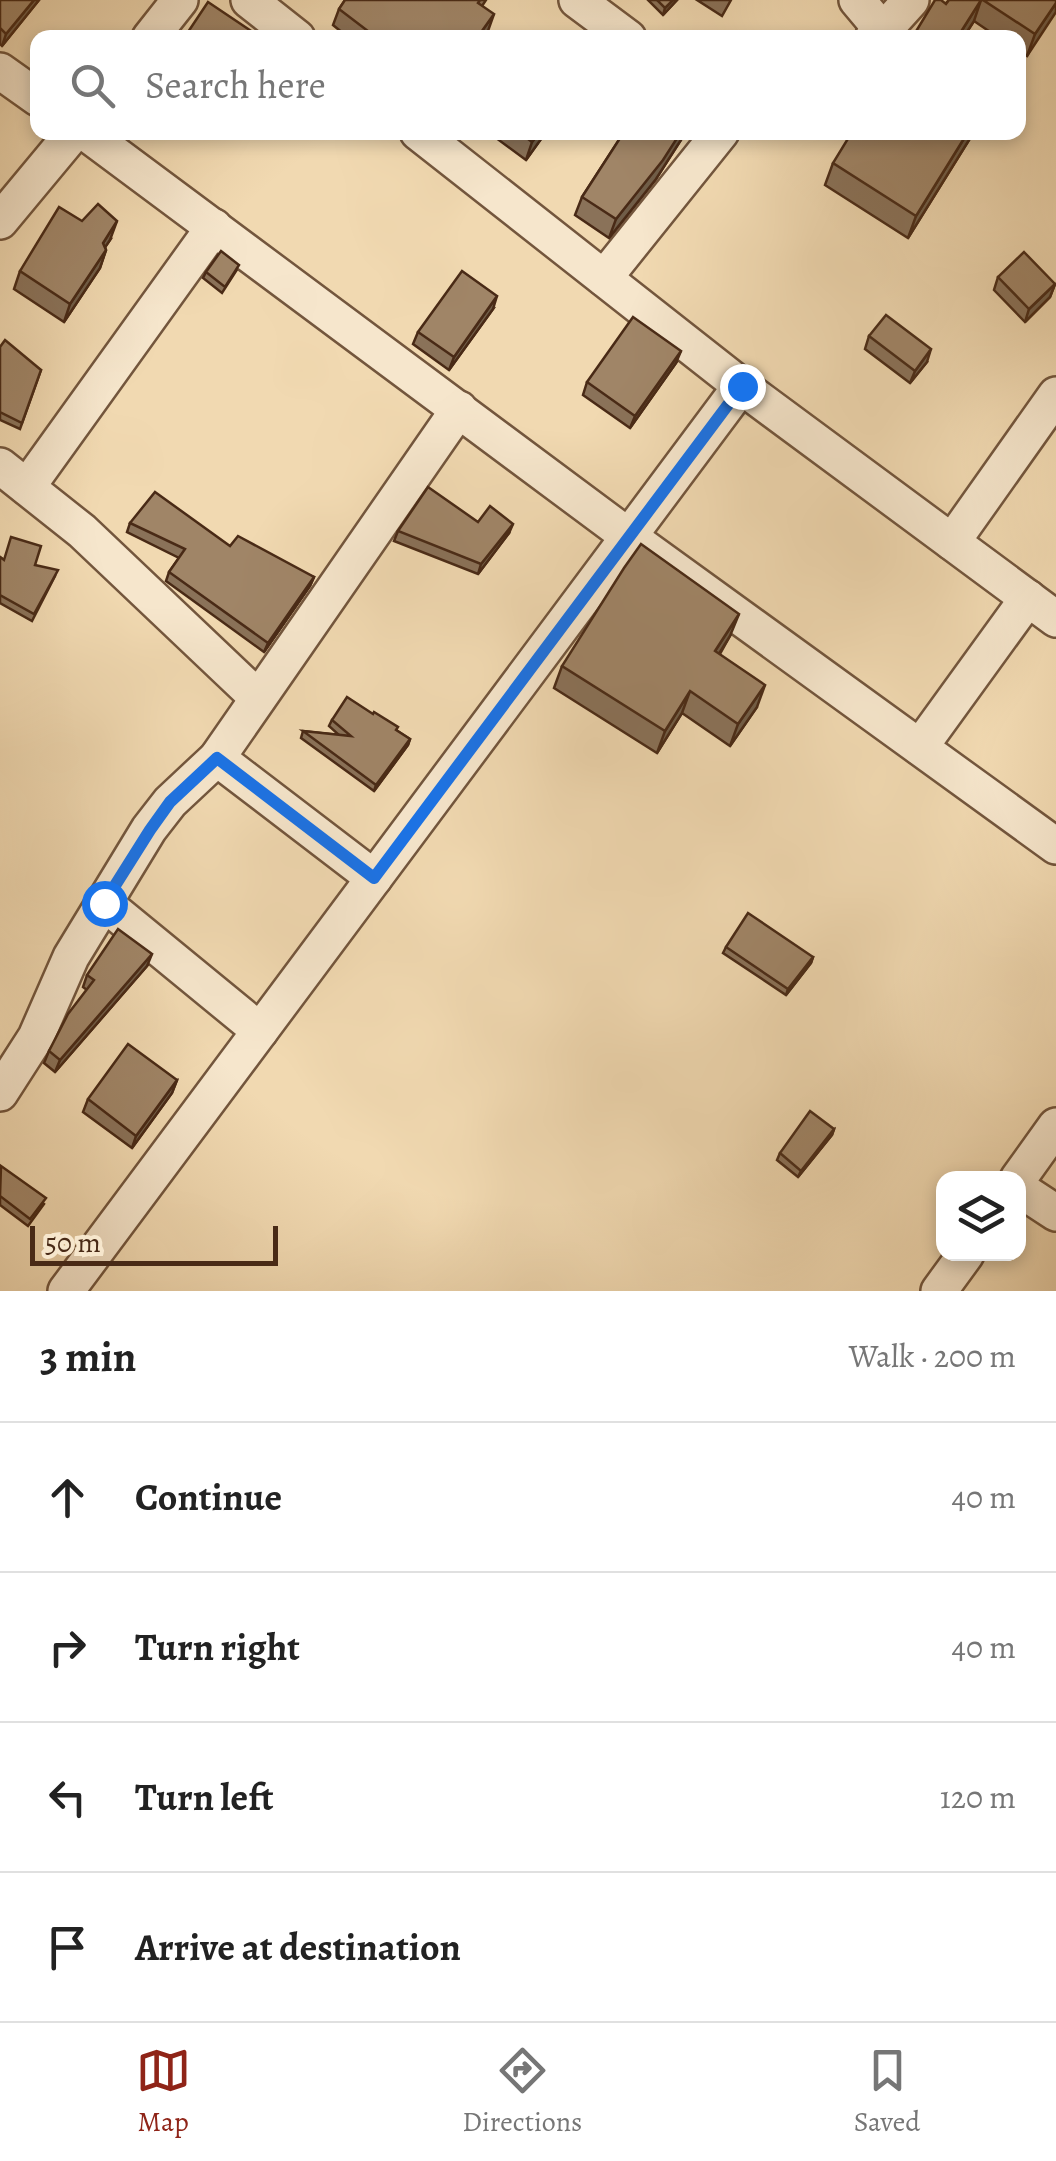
<!DOCTYPE html>
<html lang="en">
<head>
<meta charset="utf-8">
<style>
	body { margin:0; font-family:Alegreya,serif; background:#f2f2f2; color:#222 }
	.controls { position:absolute; right:30px; bottom:30px; display:grid; overflow:hidden; border-radius:20px; box-shadow:0 5px 15px #0003 }
	.controls button { width:90px; height:90px; display:grid; place-items:center; padding:0; border:0; border-bottom:2px solid #e0e0e0; background:#fff; color:#222; font:50px sans-serif }
	.scale { position:absolute; left:30px; bottom:25px; width:248px; box-sizing:border-box; padding-left:10px; border:5px solid #492a16; border-top:0; font-size:28px; line-height:35px; white-space:nowrap; color:#492a16; -webkit-text-stroke:8px #f6e6cc; paint-order:stroke }
	.stop { position:absolute; width:30px; height:30px; margin:-22px; border:8px solid #1a73e8; border-radius:50%; background:#fff }
	.stop.end { background:#1a73e8; border-color:#fff; box-shadow:0 2px 10px #0008 }
	.list { margin:0; padding:0; list-style:none }
	h2 { display:flex; justify-content:space-between; align-items:center; height:130px; margin:0; padding:0 40px; font-size:42px }
	h2 small { font-size:32px; font-weight:400; color:#767676 }
	.list li { display:grid; grid-template-columns:65px 1fr auto; gap:30px; align-items:center; box-sizing:border-box; height:150px; padding:0 40px; border-top:2px solid #e0e0e0 }
	.list b { display:block; font-size:38px; white-space:nowrap }
	.list em { font-size:32px; font-style:normal; color:#767676 }
	.icon { flex:none; width:55px; height:55px; fill:none; stroke:currentColor; stroke-width:2; stroke-linecap:round; stroke-linejoin:round }
	.map { position:relative; flex:none; width:1056px; height:1291px; overflow:hidden }
	.search { position:absolute; background:#fff; box-shadow:0 5px 15px #0003; left:30px; right:30px; top:30px; height:110px; display:flex; align-items:center; gap:25px; box-sizing:border-box; padding:0 35px; border-radius:20px; color:#767676; font-size:38px }
	.sheet { height:730px; background:#fff }
	nav { display:flex; justify-content:space-around; align-items:center; box-sizing:border-box; height:140px; border-top:2px solid #e0e0e0; background:#fff; font-size:28px; color:#767676 }
	nav a { display:grid; justify-items:center; gap:5px }
	nav .on { color:#8f2418 }
	.map>svg:first-child { display:block }
	.lines { fill:none; stroke-linecap:round; stroke-linejoin:round }
	.minor-casing { stroke:#73563d; stroke-width:40 }
	.minor { stroke:#f6e6cc; stroke-width:35 }
	.wall { fill:#8a7259; stroke:#492a16; stroke-width:2.5 }
	.shaded-wall { fill:#705d48; stroke:#492a16; stroke-width:2.5 }
	.building { fill:#a08567; stroke:#492a16; stroke-width:2.5 }
	.route { stroke:#1a73e8; stroke-width:12 }
</style>
</head>
<body>
<div class="map">
<svg width="1056" height="1291" viewBox="0 0 1056 1291">
	<rect width="100%" height="100%" fill="#f1d9b1"/>
	<filter id="stains"><feTurbulence type="fractalNoise" baseFrequency=".002" numOctaves="4"/><feColorMatrix values="0 0 0 0 .2 0 0 0 0 .09 0 0 0 0 .02 0 0 0 .5 -.17"/></filter>
	<radialGradient id="worn" r=".72"><stop offset=".6" stop-color="#630" stop-opacity="0"/><stop offset="1" stop-color="#630" stop-opacity=".3"/></radialGradient>
	<g class="lines">
		<defs>
			<g id="minor">
				<polyline points="249,0 297,38"/>
				<polyline points="577,0 628,38"/>
				<polyline points="857,0 883,31"/>
				<polyline points="150,38 180,0"/>
				<polyline points="873,38 883,31 911,0"/>
				<polyline points="0,71 38,98"/>
				<polyline points="85,132 628,536 1056,846"/>
				<polyline points="418,132 741,386 1056,619"/>
				<polyline points="0,221 74,132"/>
				<polyline points="604,278 721,132"/>
				<polyline points="0,466 82,531 258,698"/>
				<polyline points="27,487 214,227"/>
				<polyline points="952,542 1056,395"/>
				<polyline points="920,747 1028,598"/>
				<polyline points="217,758 374,878"/>
				<polyline points="104,903 260,1031"/>
				<polyline points="0,1093 36,1037 71,957 149,829 170,802 217,758 459,409"/>
				<polyline points="1018,1179 1056,1126"/>
				<polyline points="1018,1188 1056,1213"/>
				<polyline points="66,1291 741,386"/>
				<polyline points="939,1291 966,1254"/>
			</g>
		</defs>
		<use href="#minor" class="minor-casing"/>
		<use href="#minor" class="minor"/>
	</g>
	<g class="wall">
		<polygon points="0,0 39,0 2,46 0,44"/>
		<polygon points="345,0 486,0 482,6 488,31 483,38 349,38 333,25 339,9"/>
		<polygon points="648,0 677,0 663,15"/>
		<polygon points="697,0 731,0 722,16"/>
		<polygon points="949,0 1056,0 1027,56 1018,51 1018,38 999,38 974,21 963,38 912,38"/>
		<polygon points="488,132 546,132 526,160"/>
		<polygon points="624,132 686,132 656,179 609,238 575,215 582,197"/>
		<polygon points="974,132 908,238 825,185 833,163"/>
		<polygon points="110,240 105,247 106,250 100,268 64,322 14,289 20,271"/>
		<polygon points="236,271 222,293 203,278 206,272"/>
		<polygon points="998,277 1055,284 1050,297 1025,322 994,290"/>
		<polygon points="493,309 449,370 413,344 418,332"/>
		<polygon points="869,336 927,362 910,383 865,349"/>
		<polygon points="0,347 41,370 20,429 0,420"/>
		<polygon points="676,363 630,428 583,395 587,382"/>
		<polygon points="478,522 509,533 478,574 394,541 398,531"/>
		<polygon points="130,523 230,546 314,577 310,586 264,652 166,581 169,572 179,558 127,532"/>
		<polygon points="0,557 4,560 35,565 55,576 32,621 0,603"/>
		<polygon points="730,636 720,654 757,707 730,746 682,713 657,753 554,688 562,666"/>
		<polygon points="332,720 396,730 410,739 408,745 374,791 301,738 303,731 339,735 329,726"/>
		<polygon points="726,947 813,957 811,963 786,995 723,953"/>
		<polygon points="147,966 55,1072 44,1063 49,1051 87,990 83,987 87,975"/>
		<polygon points="177,1080 172,1093 132,1148 83,1112 88,1099"/>
		<polygon points="834,1129 832,1135 798,1177 777,1160 780,1153"/>
		<polygon points="0,1167 44,1204 28,1226 0,1205"/>
	</g>
	<g class="shaded-wall">
		<polygon points="34,0 39,0 2,46 6,34"/>
		<polygon points="673,0 677,0 663,15 665,8"/>
		<polygon points="981,0 974,21 963,38 957,38"/>
		<polygon points="1056,3 1056,12 1027,56 1035,34"/>
		<polygon points="494,14 488,31 483,38 477,38"/>
		<polygon points="540,132 546,132 526,160 532,142"/>
		<polygon points="681,132 686,132 656,179 609,238 616,219"/>
		<polygon points="968,132 974,132 908,238 916,216"/>
		<polygon points="117,221 110,240 96,261 103,243"/>
		<polygon points="106,250 100,268 64,322 70,304"/>
		<polygon points="1055,284 1050,297 1025,322 1029,309"/>
		<polygon points="497,296 493,309 449,370 454,357"/>
		<polygon points="931,349 927,362 910,383 915,371"/>
		<polygon points="681,351 676,363 630,428 635,416"/>
		<polygon points="513,524 509,533 478,574 481,564"/>
		<polygon points="314,577 310,586 264,652 268,643"/>
		<polygon points="739,614 730,636 707,673 715,651"/>
		<polygon points="765,685 757,707 730,746 738,724"/>
		<polygon points="690,691 682,713 657,753 665,731"/>
		<polygon points="410,739 408,745 374,791 376,785"/>
		<polygon points="152,954 147,966 55,1072 60,1060"/>
		<polygon points="813,957 811,963 786,995 788,989"/>
		<polygon points="177,1080 172,1093 132,1148 136,1136"/>
		<polygon points="834,1129 832,1135 798,1177 801,1171"/>
	</g>
	<g class="building">
		<polygon points="0,0 34,0 6,34 0,28"/>
		<polygon points="345,0 480,0 478,3 494,14 477,38 377,38 339,9"/>
		<polygon points="657,0 673,0 665,8"/>
		<polygon points="935,0 941,0 946,4 949,0 981,0 957,38 912,38"/>
		<polygon points="983,0 1056,0 1056,3 1035,34"/>
		<polygon points="208,2 260,37 259,38 184,38"/>
		<polygon points="519,132 540,132 532,142"/>
		<polygon points="624,132 681,132 663,160 616,219 582,197"/>
		<polygon points="852,132 968,132 916,216 833,163"/>
		<polygon points="98,204 117,221 103,243 106,250 70,304 20,271 59,207 82,221"/>
		<polygon points="221,251 239,265 225,287 206,272"/>
		<polygon points="1024,252 1055,284 1029,309 998,277"/>
		<polygon points="462,271 497,296 454,357 418,332"/>
		<polygon points="886,315 931,349 915,371 869,336"/>
		<polygon points="633,317 681,351 635,416 587,382"/>
		<polygon points="5,340 41,370 22,423 0,412 0,347"/>
		<polygon points="428,487 478,522 490,506 513,524 481,564 398,531"/>
		<polygon points="155,492 230,546 238,536 314,577 268,643 169,572 185,549 130,523"/>
		<polygon points="11,537 41,546 35,565 58,570 34,614 0,595 0,557 4,560"/>
		<polygon points="641,544 739,614 715,651 765,685 738,724 690,691 665,731 562,666 624,568"/>
		<polygon points="347,697 373,714 374,712 398,727 396,730 410,739 376,785 303,731 351,736 332,720"/>
		<polygon points="748,913 813,957 788,989 726,947"/>
		<polygon points="118,929 152,954 60,1060 49,1051 68,1014 94,980 87,975"/>
		<polygon points="128,1044 177,1080 136,1136 88,1099"/>
		<polygon points="810,1111 834,1129 801,1171 780,1153"/>
		<polygon points="1,1166 46,1198 30,1219 0,1196"/>
	</g>
	<g class="lines">
		<polyline class="route" points="104,903 150,830 170,802 217,758 374,878 742,386"/>
	</g>
	<rect width="100%" height="100%" filter="url(#stains)"/>
	<rect width="100%" height="100%" fill="url(#worn)"/>
</svg>
<div class="controls">
<button><svg class="icon" aria-label="layers" viewBox="0 0 24 24"><path d="M12 4l9 5-9 5-9-5zM3 14l9 5 9-5"/></svg></button>
</div>
<div class="scale">50 m</div>
<div class="stop" style="left:104px;top:903px"></div>
<div class="stop end" style="left:742px;top:386px"></div>
<div class="search"><svg class="icon" aria-label="search" viewBox="0 0 24 24"><circle cx="10" cy="10" r="6"/><path d="M15 15l6 6"/></svg>Search here</div>
</div>
<section class="sheet">
<h2>3 min<small>Walk · 200 m</small></h2>
<ul class="list">
<li><svg class="icon" aria-label="ahead" viewBox="0 0 24 24"><path d="M12 20V5M6 11l6-6 6 6"/></svg><div><b>Continue</b></div><em>40 m</em></li>
<li><svg class="icon" aria-label="right" viewBox="0 0 24 24"><path d="M7 20v-9h11M14 6l5 5-5 5"/></svg><div><b>Turn right</b></div><em>40 m</em></li>
<li><svg class="icon" aria-label="left" viewBox="0 0 24 24"><path d="M17 20v-9H6M10 6l-5 5 5 5"/></svg><div><b>Turn left</b></div><em>120 m</em></li>
<li><svg class="icon" aria-label="arrive" viewBox="0 0 24 24"><path d="M6 21V4h12l-3 4 3 4H6"/></svg><div><b>Arrive at destination</b></div></li>
</ul>
</section>
<nav>
<a class="on"><svg class="icon" aria-label="map" viewBox="0 0 24 24"><path d="M3 6l6-2 6 2 6-2v14l-6 2-6-2-6 2zM9 4v14M15 6v14"/></svg>Map</a>
<a><svg class="icon" aria-label="directions" viewBox="0 0 24 24"><path d="M12 3l9 9-9 9-9-9zM9 14v-3h6M13 9l2 2-2 2"/></svg>Directions</a>
<a><svg class="icon" aria-label="saved" viewBox="0 0 24 24"><path d="M7 4h10v16l-5-4-5 4z"/></svg>Saved</a>
</nav>
</body>
</html>
